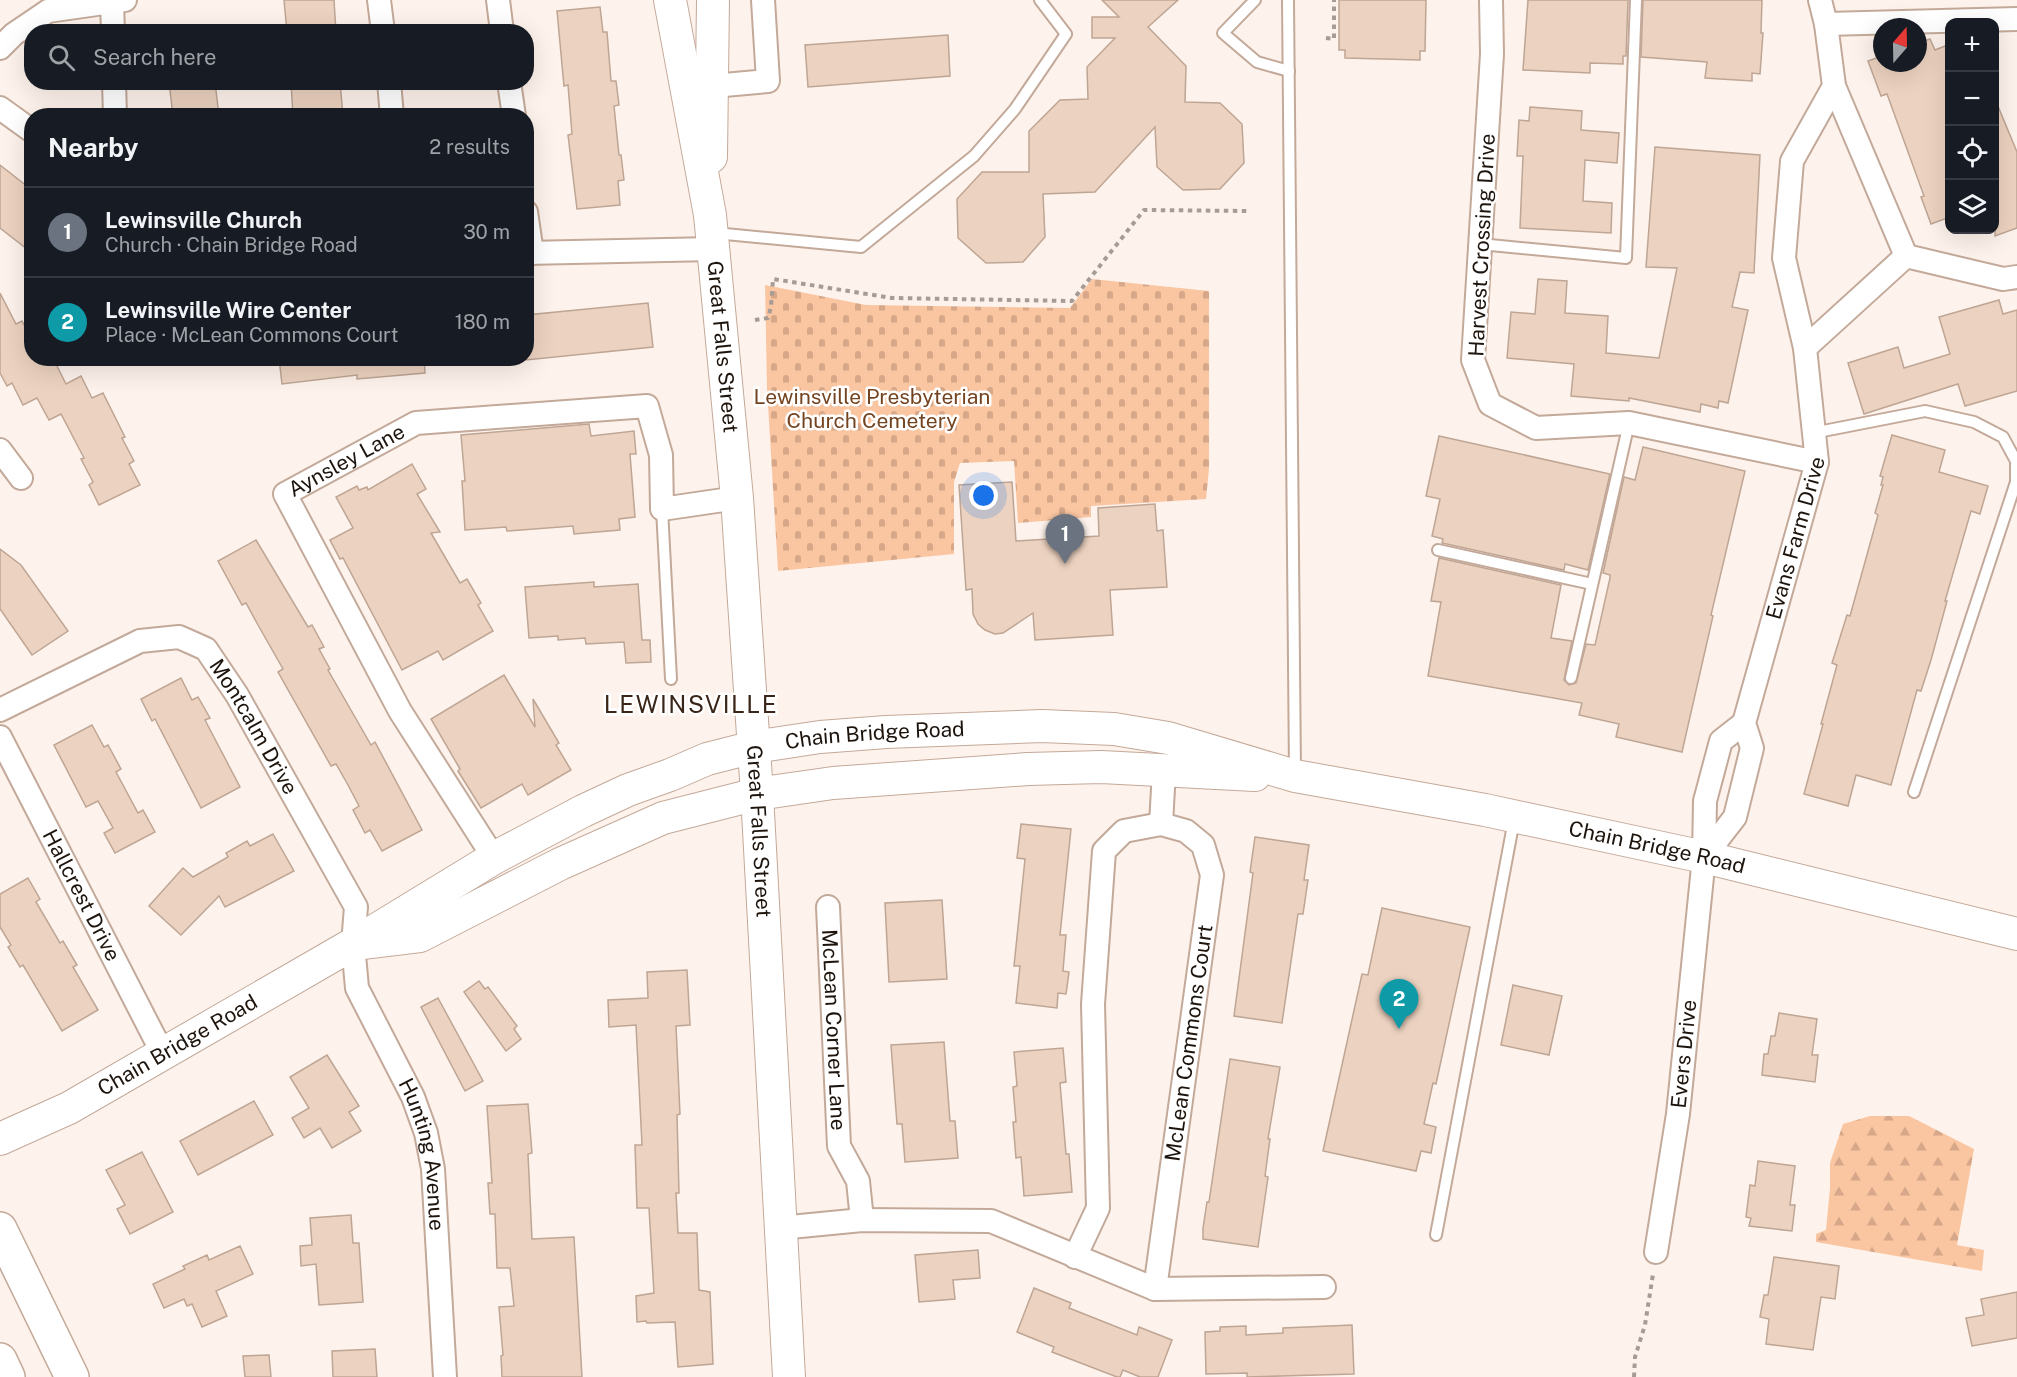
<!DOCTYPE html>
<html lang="en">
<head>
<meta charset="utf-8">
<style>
	body { margin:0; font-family:"Public Sans",sans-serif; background:#242831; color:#f1f3f6 }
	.controls { position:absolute; right:18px; top:18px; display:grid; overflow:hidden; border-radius:12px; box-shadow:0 6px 24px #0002 }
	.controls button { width:54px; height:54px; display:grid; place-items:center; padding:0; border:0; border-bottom:2px solid #363941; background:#171b24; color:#f1f3f6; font:30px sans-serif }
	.compass { position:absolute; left:1873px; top:18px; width:54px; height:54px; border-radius:50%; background:#171b24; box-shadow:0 6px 24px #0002; rotate:20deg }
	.you { position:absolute; left:984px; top:496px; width:21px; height:21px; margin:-15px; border:4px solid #fff; border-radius:50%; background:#1a73e8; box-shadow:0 0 0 9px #1a73e833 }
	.badge { display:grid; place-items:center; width:39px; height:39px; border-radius:50%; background:#b45309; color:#fff; font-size:20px; font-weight:700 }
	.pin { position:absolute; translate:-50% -50px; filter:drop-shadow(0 2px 3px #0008) }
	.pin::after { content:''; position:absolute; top:32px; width:21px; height:18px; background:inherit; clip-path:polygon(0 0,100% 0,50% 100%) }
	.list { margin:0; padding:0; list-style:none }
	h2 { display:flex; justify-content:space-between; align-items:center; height:78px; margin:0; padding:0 24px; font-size:26px }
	h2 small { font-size:20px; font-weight:400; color:#9ea1a6 }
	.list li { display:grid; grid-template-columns:39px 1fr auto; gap:18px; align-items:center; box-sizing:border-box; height:90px; padding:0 24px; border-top:2px solid #363941 }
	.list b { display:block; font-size:22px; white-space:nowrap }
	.list p { margin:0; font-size:20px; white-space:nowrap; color:#9ea1a6 }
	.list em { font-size:20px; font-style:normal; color:#9ea1a6 }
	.icon { flex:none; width:33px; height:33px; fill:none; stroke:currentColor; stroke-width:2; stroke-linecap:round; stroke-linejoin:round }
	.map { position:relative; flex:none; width:2017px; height:1377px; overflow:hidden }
	.search { position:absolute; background:#171b24; box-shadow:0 6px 24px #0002; left:24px; top:24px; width:510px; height:66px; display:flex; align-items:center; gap:15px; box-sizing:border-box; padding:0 21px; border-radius:24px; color:#9ea1a6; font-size:22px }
	.panel { position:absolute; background:#171b24; box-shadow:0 6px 24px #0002; left:24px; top:108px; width:510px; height:258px; border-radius:24px }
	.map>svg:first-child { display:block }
	.forest { fill:url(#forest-firs) }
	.cemetery { fill:url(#cemetery-stones) }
	.building { fill:#ecd2c0; stroke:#bea594; stroke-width:1.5 }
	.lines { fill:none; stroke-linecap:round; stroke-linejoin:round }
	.lane-casing { stroke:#c3a999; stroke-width:14 }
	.street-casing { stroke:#c3a999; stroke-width:26 }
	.secondary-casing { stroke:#c3a999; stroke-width:34 }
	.highway-casing { stroke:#c3a999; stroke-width:36 }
	.path { stroke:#a69c95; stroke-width:4; stroke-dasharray:4.5 4.5; stroke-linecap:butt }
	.lane { stroke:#fff; stroke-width:10 }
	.street { stroke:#fff; stroke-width:22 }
	.secondary { stroke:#fff; stroke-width:32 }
	.highway { stroke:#fff; stroke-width:33 }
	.labels { text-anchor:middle; stroke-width:5; stroke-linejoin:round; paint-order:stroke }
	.street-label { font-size:21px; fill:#1d140d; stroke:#fff }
	.park-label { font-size:21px; fill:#744421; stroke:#fff }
	.quarter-label { font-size:24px; letter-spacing:1.5px; fill:#3a2618; stroke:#fff }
</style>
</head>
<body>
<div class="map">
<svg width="2017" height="1377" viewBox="0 0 2017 1377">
	<defs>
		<pattern id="forest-firs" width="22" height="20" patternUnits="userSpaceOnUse" patternTransform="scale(1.5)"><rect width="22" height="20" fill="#fac5a1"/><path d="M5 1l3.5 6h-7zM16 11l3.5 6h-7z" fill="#d6a889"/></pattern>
		<pattern id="cemetery-stones" width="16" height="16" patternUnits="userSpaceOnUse" patternTransform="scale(1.5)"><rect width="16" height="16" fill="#fac5a1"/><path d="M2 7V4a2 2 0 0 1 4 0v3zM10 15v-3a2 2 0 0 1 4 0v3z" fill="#d6a889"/></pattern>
	</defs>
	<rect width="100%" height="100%" fill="#fef3ec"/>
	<polygon class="forest" points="1870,1116 1909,1116 1974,1149 1957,1245 1984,1250 1982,1271 1816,1242 1816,1234 1826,1230 1830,1188 1830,1163 1843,1124"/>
	<polygon class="cemetery" points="1092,279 1209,291 1209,469 1206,499 1091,506 1091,517 1018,523 1014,461 960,463 954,482 954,554 778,571 767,388 765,285 866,305 1070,308"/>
	<g class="building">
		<polygon points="284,0 334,0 336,32 287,32"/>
		<polygon points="1102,0 1178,0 1148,27 1186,66 1185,102 1220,103 1242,124 1244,163 1220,189 1183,190 1157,167 1155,127 1095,192 1043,194 1045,237 1023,262 986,263 958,238 957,199 982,172 1029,172 1029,131 1060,100 1088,99 1087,67 1115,38 1092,38 1092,17 1119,17"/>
		<polygon points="1339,0 1426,0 1425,51 1420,51 1420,60 1345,58 1345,50 1339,50"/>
		<polygon points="1528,0 1628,0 1626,56 1623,56 1623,64 1590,63 1590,73 1523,70"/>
		<polygon points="1643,0 1762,0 1761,33 1763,33 1760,74 1752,73 1752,81 1705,78 1707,62 1641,57"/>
		<polygon points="600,7 603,32 607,32 611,81 616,81 619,105 614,106 619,155 621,155 624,180 618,181 620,205 577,209 568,135 572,134 568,85 564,86 557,11"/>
		<polygon points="948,35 950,76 808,87 805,45"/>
		<polygon points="1930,39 1935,50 1950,44 1950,217 1931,224 1921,197 1924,196 1887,94 1881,96 1868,61 1882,56 1882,63 1918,63 1918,43"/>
		<polygon points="169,82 215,82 219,116 173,116"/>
		<polygon points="291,82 340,82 343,116 293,116"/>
		<polygon points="1995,99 2017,152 2017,228 1995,236"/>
		<polygon points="1530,107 1582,111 1581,130 1619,133 1617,163 1585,160 1583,201 1612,203 1611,233 1520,228 1523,156 1517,156 1519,120 1529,121"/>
		<polygon points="1655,147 1760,155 1754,273 1740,272 1732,307 1748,310 1728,403 1719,401 1718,408 1701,404 1700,412 1629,398 1629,401 1571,396 1574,364 1507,358 1511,312 1535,314 1538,279 1567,281 1565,313 1608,316 1606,353 1659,358 1677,268 1646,267"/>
		<polygon points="0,165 32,190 32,253 0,228"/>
		<polygon points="0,293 16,324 22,321 32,340 32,358 53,358 66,384 81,376 92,398 103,393 125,437 122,438 134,461 129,464 140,485 99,505 89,485 93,482 81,459 84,458 61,414 49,420 37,398 23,405 12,383 7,386 0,373"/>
		<polygon points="1999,300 2003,314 2017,310 2017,391 1965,406 1958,384 1864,414 1848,363 1898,347 1904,368 1950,354 1939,317"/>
		<polygon points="648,303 653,347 526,360 526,315"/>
		<polygon points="279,358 424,358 425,373 357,379 357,375 282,384"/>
		<polygon points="589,424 591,436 634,431 636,454 630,454 635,517 619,519 620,530 574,534 573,526 507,531 506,527 465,530 462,481 465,481 461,435"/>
		<polygon points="1892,435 1945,450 1939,472 1988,486 1980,514 1971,511 1945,601 1947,601 1931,660 1921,691 1917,690 1891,785 1856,775 1848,806 1804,794 1823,724 1821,724 1837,665 1832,663 1847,615 1850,616 1878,515 1875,513 1883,485 1881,485 1883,477 1880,476"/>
		<polygon points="1439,436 1610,474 1588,570 1565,564 1564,570 1442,543 1443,539 1432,536 1440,499 1426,496"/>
		<polygon points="1643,447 1745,471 1711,615 1713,616 1682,752 1616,737 1619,724 1579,715 1582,703 1428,676 1441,602 1431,601 1439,558 1561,585 1551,638 1572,641 1564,680 1569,685 1576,683 1586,644 1595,645 1610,578 1610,575 1603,573 1624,477 1635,480"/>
		<polygon points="412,464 426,489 417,494 440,532 431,533 460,583 467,579 481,603 478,605 493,631 443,660 438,651 402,670 343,558 340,559 330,540 353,528 336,497 357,486 359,490 367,487 368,490"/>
		<polygon points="1012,482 1016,541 1099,536 1098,508 1155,504 1157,531 1163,530 1167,587 1110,590 1113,635 1035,640 1033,613 1003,633 995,634 985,630 978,624 973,614 972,589 966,590 959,485"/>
		<polygon points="256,540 308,627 312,625 324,647 319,649 330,669 328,670 371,745 375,742 422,830 382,851 370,830 365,833 353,810 359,806 348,785 336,764 331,766 278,672 283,669 258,625 246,603 242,605 218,561"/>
		<polygon points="0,549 21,565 68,631 32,655 0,609"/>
		<polygon points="594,582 594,587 638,584 642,640 650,640 651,662 626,663 624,642 586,644 585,638 558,640 558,636 529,638 525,587"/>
		<polygon points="504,675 535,727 533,699 559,743 556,745 571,770 528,795 522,784 481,808 458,771 460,769 431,719"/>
		<polygon points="181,678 192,700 198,697 210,718 205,720 240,787 201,808 155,719 152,721 141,699"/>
		<polygon points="92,725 104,747 108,745 121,769 116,772 138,813 143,810 155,832 115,853 104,833 113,828 98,801 86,807 54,745"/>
		<polygon points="1021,824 1071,829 1060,935 1066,935 1063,971 1069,972 1066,994 1058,993 1057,1008 1016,1003 1020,966 1014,966 1025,859 1017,858"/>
		<polygon points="273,834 294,871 225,907 219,896 181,935 149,906 183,868 193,877 228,857 226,853 247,841 250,846"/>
		<polygon points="1255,837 1309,845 1304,880 1308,880 1303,914 1298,914 1282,1023 1234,1016 1253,873 1250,872"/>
		<polygon points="28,878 40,899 36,902 60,943 63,941 77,965 73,967 98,1010 62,1031 23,965 20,967 8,947 11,945 0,927 0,894"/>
		<polygon points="942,900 947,979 889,982 885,903"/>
		<polygon points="1382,908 1470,927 1436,1084 1433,1083 1424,1124 1436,1127 1431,1153 1421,1151 1416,1171 1323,1151 1362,974 1368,975"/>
		<polygon points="687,970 690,1025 676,1026 680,1114 677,1115 679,1193 676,1193 678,1233 697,1233 699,1290 710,1292 713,1364 678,1367 675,1322 647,1323 646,1321 637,1322 636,1296 654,1293 649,1208 637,1208 635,1145 642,1145 636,1025 609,1027 608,1000 648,998 647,972"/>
		<polygon points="479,981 485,989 488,987 517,1026 514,1029 521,1039 506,1051 464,992"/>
		<polygon points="1513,985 1562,996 1549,1055 1501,1045"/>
		<polygon points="438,998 483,1081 465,1091 421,1007"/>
		<polygon points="1779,1013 1817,1019 1812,1055 1818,1055 1815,1082 1762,1075 1764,1054 1768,1054 1771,1036 1775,1036"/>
		<polygon points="944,1042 950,1121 955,1121 958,1158 905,1162 902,1124 897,1124 891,1045"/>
		<polygon points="1063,1048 1066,1082 1060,1083 1066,1154 1069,1154 1072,1192 1024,1196 1021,1157 1016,1158 1013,1122 1016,1122 1013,1087 1017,1086 1014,1052"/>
		<polygon points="327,1055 359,1106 349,1112 361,1131 332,1148 320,1128 304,1138 292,1118 309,1108 290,1077"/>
		<polygon points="1230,1059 1280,1067 1268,1139 1270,1139 1265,1176 1268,1177 1258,1247 1203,1239 1203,1228 1207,1202 1209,1202"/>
		<polygon points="254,1101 273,1135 198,1175 180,1141"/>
		<polygon points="528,1104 532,1153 528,1154 532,1239 574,1237 582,1377 502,1377 501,1356 503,1355 499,1307 514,1306 510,1268 497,1268 495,1214 490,1214 488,1183 492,1183 487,1106"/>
		<polygon points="142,1152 173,1212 130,1234 117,1209 125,1205 106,1170"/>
		<polygon points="1758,1161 1795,1166 1790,1205 1795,1205 1792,1231 1749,1226 1751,1218 1746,1217 1750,1185 1755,1186"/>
		<polygon points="351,1215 353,1243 359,1243 363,1302 319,1305 316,1264 301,1266 300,1246 312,1245 310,1218"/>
		<polygon points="240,1246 253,1274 216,1291 227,1316 202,1327 192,1304 187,1306 184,1299 164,1308 153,1284 185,1269 183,1266 207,1255 209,1260"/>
		<polygon points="978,1250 980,1278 953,1280 955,1299 919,1302 915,1255"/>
		<polygon points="1774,1257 1839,1266 1835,1299 1821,1297 1813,1350 1766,1344 1769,1319 1760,1317 1764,1295 1768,1295"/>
		<polygon points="1034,1288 1071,1303 1069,1308 1137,1335 1139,1327 1172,1340 1158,1377 1140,1377 1123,1370 1120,1377 1117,1377 1052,1352 1054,1347 1017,1332"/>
		<polygon points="2017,1292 2017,1338 1972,1346 1966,1318 1984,1315 1981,1299"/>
		<polygon points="1352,1325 1354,1374 1247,1377 1247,1373 1206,1374 1205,1332 1220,1331 1220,1327 1246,1326 1246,1335 1283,1333 1283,1328"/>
		<polygon points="375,1349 377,1377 333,1377 332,1351"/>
		<polygon points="269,1355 271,1377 245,1377 243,1356"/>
	</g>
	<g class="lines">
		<defs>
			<g id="lane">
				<polyline points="1255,0 1223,33 1257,62 1289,71"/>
				<polyline points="1288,0 1295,773"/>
				<polyline points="715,233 861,247 974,156 1015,109 1066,34 1040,0"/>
				<polyline points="1480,244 1626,258 1636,0"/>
				<polyline points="1813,433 1925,411 1974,422 2003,437 2016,461 2016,482 1914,792"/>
				<polyline points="662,509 671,679"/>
				<polyline points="1438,550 1592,584"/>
				<polyline points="1571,678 1629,423"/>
				<polyline points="1436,1235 1514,820"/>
			</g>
			<g id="street">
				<polyline points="379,0 383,32"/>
				<polyline points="498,0 502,32"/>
				<polyline points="1491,0 1492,54 1473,360 1490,404 1536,428 1629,423 1817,462"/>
				<polyline points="112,3 113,32"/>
				<polyline points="1826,24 2017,19"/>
				<polyline points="0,48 14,34 48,11 125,0"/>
				<polyline points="114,82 115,116"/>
				<polyline points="389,82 392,116"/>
				<polyline points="509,82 514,116"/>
				<polyline points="713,86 768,81 763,0"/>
				<polyline points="0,108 32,131"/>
				<polyline points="526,212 532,253"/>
				<polyline points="526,253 713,249"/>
				<polyline points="1906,256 2003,279 2017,277"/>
				<polyline points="1805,348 1906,256 1834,86"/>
				<polyline points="0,450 21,478"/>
				<path id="s1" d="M0 710 140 641 179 637 206 649 237 695 356 907 353 944 357 988 413 1097 426 1133 433 1169 445 1377"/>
				<path id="s2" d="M0 737 163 1054"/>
				<polyline points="1161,824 1164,771"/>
				<path id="s3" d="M1704 857 1735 817 1752 748 1744 723 1817 462 1805 348 1784 258 1792 161 1834 86 1826 24 1820 0"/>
				<path id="s4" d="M494 858 400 711 285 494 416 423 647 406 661 455 662 509 737 498"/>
				<path id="s5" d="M828 907 839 1146 858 1181 862 1220"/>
				<polyline points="780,1228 862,1220 991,1221 1155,1289 1324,1287"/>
				<path id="s6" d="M1656 1252 1678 1114 1704 857 1705 801 1721 741 1744 723"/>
				<polyline points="1075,1257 1098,1208 1093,1004 1104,851 1124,831 1161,824 1186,831 1203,845 1212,875 1155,1289"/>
			</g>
			<g id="secondary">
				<path id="s7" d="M670 0 710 215 737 498 757 794 789 1377"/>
				<polyline points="711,157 713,0"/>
				<polyline points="362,943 420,936 560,864 663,818 757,794 833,783 1028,769 1101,767 1255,775"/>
				<path id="s8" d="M0 1139 69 1108 353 944 494 858 583 811 628 790 670 775 707 759 754 747 820 737 886 732 1042 726 1114 729 1168 738 1295 776 1485 810 1704 857 2017 934"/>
			</g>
			<g id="highway">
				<polyline points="0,1229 72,1377"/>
				<polyline points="0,1360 8,1377"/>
			</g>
		</defs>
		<use href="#lane" class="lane-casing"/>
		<use href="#street" class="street-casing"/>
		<use href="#secondary" class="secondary-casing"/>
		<use href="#highway" class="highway-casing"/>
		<g class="path">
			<polyline points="1326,38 1334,39 1334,0"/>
			<polyline points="755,320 768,318 771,307 773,279 892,298 1072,301 1144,210 1250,211"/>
			<polyline points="1634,1377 1635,1357 1645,1325 1653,1274"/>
		</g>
		<use href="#lane" class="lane"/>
		<use href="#street" class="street"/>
		<use href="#secondary" class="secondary"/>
		<use href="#highway" class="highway"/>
	</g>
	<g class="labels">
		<g class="street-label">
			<text transform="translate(1482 245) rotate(-87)" y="7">Harvest Crossing Drive</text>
			<text dy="7" stroke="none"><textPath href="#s7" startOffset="351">Great Falls Street</textPath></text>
			<text dy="7" stroke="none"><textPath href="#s4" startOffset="490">Aynsley Lane</textPath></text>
			<text dy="7" stroke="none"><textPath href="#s3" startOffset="340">Evans Farm Drive</textPath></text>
			<text dy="7" stroke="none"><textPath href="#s1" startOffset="316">Montcalm Drive</textPath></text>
			<text dy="7" stroke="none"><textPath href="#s8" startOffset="974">Chain Bridge Road</textPath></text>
			<text dy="7" stroke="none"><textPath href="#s7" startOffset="837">Great Falls Street</textPath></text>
			<text dy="7" stroke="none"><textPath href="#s8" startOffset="1770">Chain Bridge Road</textPath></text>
			<text dy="7" stroke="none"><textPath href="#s2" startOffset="178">Hallcrest Drive</textPath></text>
			<text dy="7" stroke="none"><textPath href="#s5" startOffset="123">McLean Corner Lane</textPath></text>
			<text transform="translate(1189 1043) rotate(-82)" y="7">McLean Commons Court</text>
			<text dy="7" stroke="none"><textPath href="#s8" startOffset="201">Chain Bridge Road</textPath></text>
			<text dy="7" stroke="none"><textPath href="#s6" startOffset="200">Evers Drive</textPath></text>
			<text dy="7" stroke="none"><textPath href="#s1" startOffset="786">Hunting Avenue</textPath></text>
		</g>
		<g class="park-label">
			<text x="872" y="404">Lewinsville Presbyterian<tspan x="872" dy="24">Church Cemetery</tspan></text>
		</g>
		<g class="quarter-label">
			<text x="691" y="713">LEWINSVILLE</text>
		</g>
	</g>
</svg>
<div class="controls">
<button>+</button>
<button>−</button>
<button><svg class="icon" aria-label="locate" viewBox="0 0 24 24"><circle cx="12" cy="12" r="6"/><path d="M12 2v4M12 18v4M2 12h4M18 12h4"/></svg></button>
<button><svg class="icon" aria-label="layers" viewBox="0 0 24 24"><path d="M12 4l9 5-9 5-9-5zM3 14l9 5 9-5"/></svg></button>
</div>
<svg class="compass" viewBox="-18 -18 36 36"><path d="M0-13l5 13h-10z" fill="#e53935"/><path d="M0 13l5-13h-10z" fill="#9ea1a6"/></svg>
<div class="you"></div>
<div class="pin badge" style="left:1065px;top:564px;background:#6b7280">1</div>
<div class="pin badge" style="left:1399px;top:1029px;background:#0f9aa8">2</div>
<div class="search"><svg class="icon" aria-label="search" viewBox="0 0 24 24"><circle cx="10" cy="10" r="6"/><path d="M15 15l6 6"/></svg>Search here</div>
<section class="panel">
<h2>Nearby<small>2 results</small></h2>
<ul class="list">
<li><span class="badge" style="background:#6b7280">1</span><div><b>Lewinsville Church</b><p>Church · Chain Bridge Road</p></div><em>30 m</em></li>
<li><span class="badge" style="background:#0f9aa8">2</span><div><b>Lewinsville Wire Center</b><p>Place · McLean Commons Court</p></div><em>180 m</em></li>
</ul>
</section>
</div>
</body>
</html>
